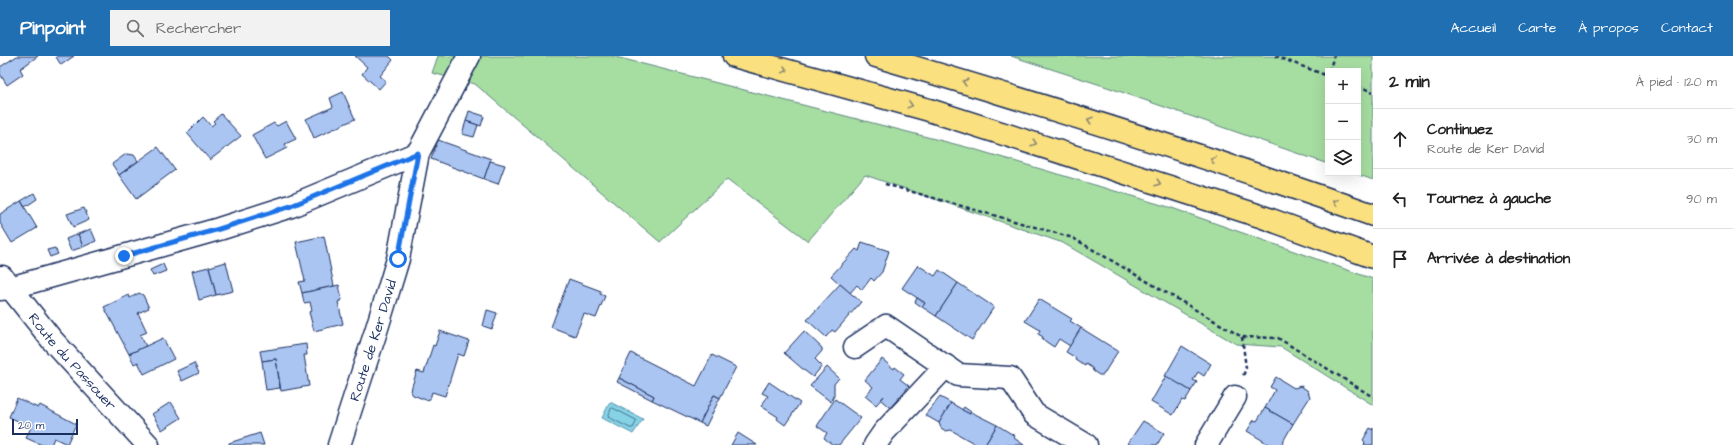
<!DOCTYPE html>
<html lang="fr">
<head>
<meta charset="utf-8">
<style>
	body { margin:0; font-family:"Architects Daughter",sans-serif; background:#f2f2f2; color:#222 }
	.controls { position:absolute; right:12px; top:12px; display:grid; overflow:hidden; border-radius:0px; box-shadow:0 4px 16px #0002 }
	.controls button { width:36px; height:36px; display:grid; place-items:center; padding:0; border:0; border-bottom:1px solid #e0e0e0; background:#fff; color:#222; font:20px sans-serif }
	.scale { position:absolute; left:12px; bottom:10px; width:66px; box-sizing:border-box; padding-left:4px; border:2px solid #1b2f5e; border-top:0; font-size:11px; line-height:14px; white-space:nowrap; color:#1b2f5e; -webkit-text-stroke:3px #fff; paint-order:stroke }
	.stop { position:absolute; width:12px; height:12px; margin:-9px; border:3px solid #1a73e8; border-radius:50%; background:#fff }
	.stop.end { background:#1a73e8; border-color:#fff; box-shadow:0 1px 4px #0008 }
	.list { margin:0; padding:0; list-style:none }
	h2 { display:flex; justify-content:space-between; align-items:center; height:52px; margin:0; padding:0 16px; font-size:17px }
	h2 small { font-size:13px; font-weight:400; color:#767676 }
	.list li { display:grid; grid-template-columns:26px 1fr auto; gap:12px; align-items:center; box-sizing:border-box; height:60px; padding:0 16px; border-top:1px solid #e0e0e0 }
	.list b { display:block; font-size:15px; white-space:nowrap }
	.list p { margin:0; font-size:13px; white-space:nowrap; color:#767676 }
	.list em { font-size:13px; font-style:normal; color:#767676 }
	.icon { flex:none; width:22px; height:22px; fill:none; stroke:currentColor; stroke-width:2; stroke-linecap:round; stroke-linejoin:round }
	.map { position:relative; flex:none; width:1373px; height:389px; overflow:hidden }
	header { display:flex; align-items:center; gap:24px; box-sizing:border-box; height:56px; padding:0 20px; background:#1f6fb2; color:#fff }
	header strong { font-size:19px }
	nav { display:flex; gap:22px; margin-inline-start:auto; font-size:14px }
	.search { width:280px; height:36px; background:#f2f2f2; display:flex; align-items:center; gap:10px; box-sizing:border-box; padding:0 14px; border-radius:0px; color:#767676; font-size:15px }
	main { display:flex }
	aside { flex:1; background:#fff }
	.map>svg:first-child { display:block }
	.green { fill:#a6dda1; stroke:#608680 }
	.water { fill:#85d3e4; stroke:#5b91ae }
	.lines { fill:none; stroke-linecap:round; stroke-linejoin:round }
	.shore { stroke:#457194; stroke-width:1 }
	.building { fill:#abc5f2; stroke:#1b2f5e }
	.minor-casing { stroke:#1b2f5e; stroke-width:25 }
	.highway-casing { stroke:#1b2f5e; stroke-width:25 }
	.path { stroke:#1b2f5e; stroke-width:2.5; stroke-dasharray:4 3; stroke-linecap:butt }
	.minor { stroke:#fff; stroke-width:22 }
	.highway { stroke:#fbe080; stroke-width:22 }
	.oneway { stroke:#8b886f }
	.route { stroke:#1a73e8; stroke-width:5 }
	.labels { text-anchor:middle; stroke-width:3; stroke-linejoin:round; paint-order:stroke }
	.street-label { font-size:14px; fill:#1b2f5e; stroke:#fff }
</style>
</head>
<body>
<header>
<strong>Pinpoint</strong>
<div class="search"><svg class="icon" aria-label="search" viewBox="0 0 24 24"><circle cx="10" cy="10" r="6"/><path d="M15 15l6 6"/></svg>Rechercher</div>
<nav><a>Accueil</a><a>Carte</a><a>À propos</a><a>Contact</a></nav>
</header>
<main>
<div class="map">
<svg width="1373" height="389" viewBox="0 0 1373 389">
	<rect width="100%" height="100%" fill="#fff"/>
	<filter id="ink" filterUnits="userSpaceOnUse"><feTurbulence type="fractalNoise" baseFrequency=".025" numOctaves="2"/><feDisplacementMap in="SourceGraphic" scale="8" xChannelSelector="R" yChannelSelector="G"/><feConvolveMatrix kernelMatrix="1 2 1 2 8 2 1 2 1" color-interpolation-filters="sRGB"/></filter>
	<g filter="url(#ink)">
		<g class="green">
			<polygon points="438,0 612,0 970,92 1172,152 1373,223 1373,349 1281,291 1236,288 1063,187 865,119 808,185 727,123 660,186 475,28 432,17"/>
			<polygon points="1011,0 1373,0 1373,124 1354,117 1358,117 1358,15 1328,15 1328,108 1107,31"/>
		</g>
		<polygon class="water" points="610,346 643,363 633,378 602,362"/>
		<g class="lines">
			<polygon class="shore" points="613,352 636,364 636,366 633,372 630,372 608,361 611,353"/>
		</g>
		<g class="building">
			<polygon points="17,0 38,0 20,13 23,18 7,29 0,18 0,11"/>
			<polygon points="58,0 74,0 61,9 56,1"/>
			<polygon points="355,0 389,0 393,4 380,20 386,25 379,33 362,18 367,11"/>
			<polygon points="343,36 355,63 314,82 306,63 333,51 330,42"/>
			<polygon points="469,55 484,60 481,70 466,65"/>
			<polygon points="221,58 241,80 210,104 187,77 203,61 211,70 215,67 213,65"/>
			<polygon points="286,65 296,83 285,88 287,92 265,103 252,79 274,67 277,70"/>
			<polygon points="466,65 478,69 474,81 462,78"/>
			<polygon points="438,84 491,103 484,123 431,103"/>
			<polygon points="158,91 175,114 136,143 119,119"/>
			<polygon points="126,98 134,99 138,105 119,119 112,108"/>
			<polygon points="490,105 505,109 498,128 484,123"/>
			<polygon points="34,137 37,143 25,151 21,145"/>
			<polygon points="21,145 37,172 12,187 0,167 0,158"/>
			<polygon points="84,152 89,164 73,171 67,158"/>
			<polygon points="91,173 96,185 83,191 78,178"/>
			<polygon points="78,178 83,191 71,195 66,183"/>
			<polygon points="324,180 334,230 302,237 299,226 305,225 296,186"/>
			<polygon points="862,186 889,195 882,216 874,225 871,222 862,234 857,229 850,237 831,220 856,193 859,195"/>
			<polygon points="55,192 58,198 50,201 47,194"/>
			<polygon points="226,206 233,235 216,239 209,211"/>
			<polygon points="163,208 166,215 153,220 150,214"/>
			<polygon points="918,209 935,220 939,214 958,227 936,260 922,251 925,247 902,232"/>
			<polygon points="209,211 216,239 199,244 192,215"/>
			<polygon points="569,223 601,235 600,238 605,240 596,262 584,258 575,280 551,271"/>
			<polygon points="958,227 994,251 972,284 936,260"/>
			<polygon points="840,228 861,246 835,276 832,274 826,281 807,264"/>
			<polygon points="339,229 342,244 338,246 343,268 314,275 309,256 312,255 310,246 304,247 302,237"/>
			<polygon points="139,237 143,239 149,252 138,257 147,276 140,279 146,290 129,298 104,251 129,239 130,242"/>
			<polygon points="917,242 925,247 922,251 915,246"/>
			<polygon points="1039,243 1072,263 1070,265 1081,272 1070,290 1059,283 1054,291 1042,283 1043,281 1038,278 1040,274 1025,265"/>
			<polygon points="487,254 497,257 492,273 483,270"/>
			<polygon points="1081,272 1118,295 1103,319 1099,319 1093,315 1092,312 1086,308 1085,310 1075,304 1076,302 1066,296"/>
			<polygon points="440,275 469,285 464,300 458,298 445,340 432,336 430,343 426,344 413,339 411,336 412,330 417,315 424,317 433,289 435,290"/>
			<polygon points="804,275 822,292 822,295 815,303 822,310 813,321 805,315 784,297"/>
			<polygon points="163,282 174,303 144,318 138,306 134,308 129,298"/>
			<polygon points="306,288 307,299 304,299 309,330 281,335 276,303 262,305 260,295"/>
			<polygon points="1182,290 1211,308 1204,320 1198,316 1193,324 1197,326 1191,335 1165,320"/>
			<polygon points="631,297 696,330 712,299 736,311 720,342 714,339 700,367 652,344 654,340 619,322"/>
			<polygon points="276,303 280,332 266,334 262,305"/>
			<polygon points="882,303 894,313 895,311 904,318 900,323 909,330 890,352 881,344 884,340 876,349 865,340 873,331 865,324"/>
			<polygon points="194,307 199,317 182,325 177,315"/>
			<polygon points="827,311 839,322 834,328 834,340 831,346 810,330"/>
			<polygon points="1166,320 1191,335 1185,345 1182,344 1173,359 1151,346"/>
			<polygon points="1276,321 1294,332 1301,330 1308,335 1310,341 1293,368 1265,352 1275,334 1270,331"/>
			<polygon points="619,322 654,340 652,344 617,326"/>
			<polygon points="769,326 800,347 785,369 777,363 778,361 761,350 768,340 762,337"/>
			<polygon points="714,339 720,342 706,370 700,367"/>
			<polygon points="940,341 951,347 939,367 925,359"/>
			<polygon points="17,342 38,352 40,349 76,368 67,388 54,382 51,389 42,389 26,382 31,371 9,361"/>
			<polygon points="835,343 861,362 839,389 833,389 824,382 827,377 817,370"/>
			<polygon points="171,346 181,362 162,374 152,358"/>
			<polygon points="951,347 970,358 971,356 997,369 985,389 977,389 951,374 946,375 941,372 939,367"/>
			<polygon points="964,351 971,356 970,358 962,354"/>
			<polygon points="1265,352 1293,368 1281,389 1270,389 1247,375 1254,364 1257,365"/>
			<polygon points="1143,365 1164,377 1157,389 1131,389 1128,387"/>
			<polygon points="997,369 1015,380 1014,382 1024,389 985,389"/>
			<polygon points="1370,372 1372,374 1373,372 1373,389 1364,389 1365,386 1363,384"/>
			<polygon points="260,377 264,389 229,389 229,387"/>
			<polygon points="738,377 757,389 731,389"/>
		</g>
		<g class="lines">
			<defs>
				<g id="minor">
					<path id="s1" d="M2 221 52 284 148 389"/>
					<polyline points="0,233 10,232 219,173 291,150 418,97"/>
					<polyline points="855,291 886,270 958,319 1010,322 1034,358 1086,389"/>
					<path id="s2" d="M339 389 377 272 398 203 418 97 469 0"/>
					<polyline points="875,389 884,376 946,310"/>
					<polyline points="1206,389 1235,341"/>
				</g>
				<g id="highway">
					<polyline points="734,0 929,54 1260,160 1373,201"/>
					<path d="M876 0C1043 49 1209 101 1373 159"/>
				</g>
			</defs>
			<use href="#minor" class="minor-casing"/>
			<use href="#highway" class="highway-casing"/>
			<g class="path">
				<polyline points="1275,0 1328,20"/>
				<polyline points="1329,15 1334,0"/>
				<polyline points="1358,30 1373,36"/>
				<polyline points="885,128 1073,182 1242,281 1278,282 1373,341"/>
				<polyline points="1242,281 1246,312 1243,320"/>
			</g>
			<use href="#minor" class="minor"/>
			<use href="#highway" class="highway"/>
		</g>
		<defs><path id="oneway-chevron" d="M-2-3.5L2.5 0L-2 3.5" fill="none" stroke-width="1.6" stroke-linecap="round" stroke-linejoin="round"/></defs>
		<g class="oneway">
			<use href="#oneway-chevron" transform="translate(785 14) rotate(15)"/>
			<use href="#oneway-chevron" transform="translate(965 26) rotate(-164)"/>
			<use href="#oneway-chevron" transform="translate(910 49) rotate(15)"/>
			<use href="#oneway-chevron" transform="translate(1090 64) rotate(-162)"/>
			<use href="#oneway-chevron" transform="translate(1034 87) rotate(18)"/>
			<use href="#oneway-chevron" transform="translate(1213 104) rotate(-162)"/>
			<use href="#oneway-chevron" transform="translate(1158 127) rotate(18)"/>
			<use href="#oneway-chevron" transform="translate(1336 146) rotate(-160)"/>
		</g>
	</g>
	<g class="lines" filter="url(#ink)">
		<polyline class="route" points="124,200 219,173 291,150 418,97 398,203"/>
	</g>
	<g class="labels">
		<g class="street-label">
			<text dy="5" stroke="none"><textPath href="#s2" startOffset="110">Route de Ker David</textPath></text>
			<text dy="5" stroke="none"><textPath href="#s1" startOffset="110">Route du Passouer</textPath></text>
		</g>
	</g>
</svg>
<div class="controls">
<button>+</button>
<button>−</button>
<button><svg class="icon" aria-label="layers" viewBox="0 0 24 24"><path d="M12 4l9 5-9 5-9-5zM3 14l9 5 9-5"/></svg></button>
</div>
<div class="scale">20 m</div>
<div class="stop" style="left:398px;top:203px"></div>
<div class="stop end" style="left:124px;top:200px"></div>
</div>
<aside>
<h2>2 min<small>À pied · 120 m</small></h2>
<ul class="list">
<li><svg class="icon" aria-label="ahead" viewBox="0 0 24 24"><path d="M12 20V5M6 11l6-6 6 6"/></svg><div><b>Continuez</b><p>Route de Ker David</p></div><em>30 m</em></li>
<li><svg class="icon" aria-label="left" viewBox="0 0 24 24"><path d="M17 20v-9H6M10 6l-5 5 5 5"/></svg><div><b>Tournez à gauche</b></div><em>90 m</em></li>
<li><svg class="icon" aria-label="arrive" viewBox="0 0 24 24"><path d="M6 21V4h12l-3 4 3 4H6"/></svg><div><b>Arrivée à destination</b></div></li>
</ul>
</aside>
</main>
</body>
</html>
